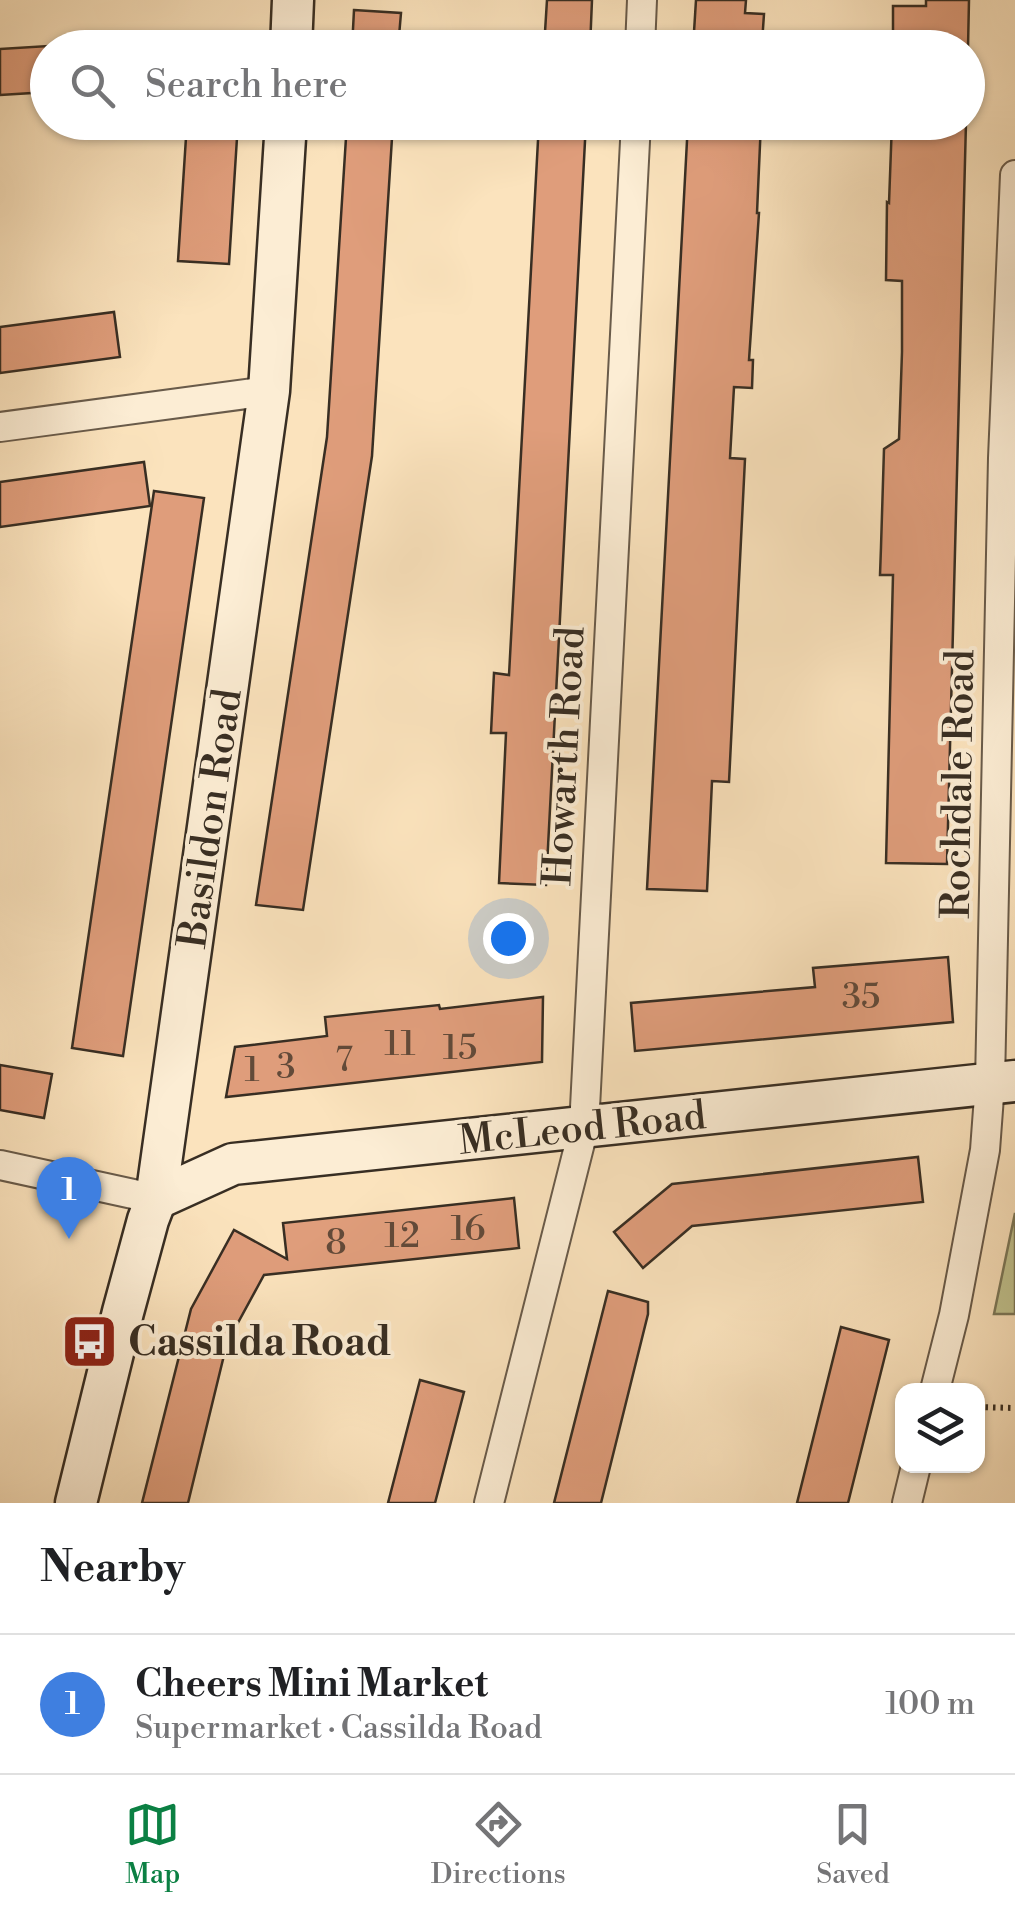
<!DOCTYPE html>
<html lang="en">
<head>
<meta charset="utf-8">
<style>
	body { margin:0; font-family:"Libre Bodoni",serif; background:#f6f6f6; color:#202124 }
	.controls { position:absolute; right:30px; bottom:30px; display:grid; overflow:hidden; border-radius:20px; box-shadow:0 2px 8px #0004 }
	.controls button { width:90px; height:90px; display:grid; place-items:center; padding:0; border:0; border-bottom:2px solid #e0e0e0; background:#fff; color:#202124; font:50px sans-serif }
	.you { position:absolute; left:508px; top:938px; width:35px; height:35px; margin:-25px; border:8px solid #fff; border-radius:50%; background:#1a73e8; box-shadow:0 0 0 15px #1a73e833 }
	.badge { display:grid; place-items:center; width:65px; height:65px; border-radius:50%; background:#0b8043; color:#fff; font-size:32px; font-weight:700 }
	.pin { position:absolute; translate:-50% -82px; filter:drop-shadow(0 2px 5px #0008) }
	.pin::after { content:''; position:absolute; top:52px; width:35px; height:30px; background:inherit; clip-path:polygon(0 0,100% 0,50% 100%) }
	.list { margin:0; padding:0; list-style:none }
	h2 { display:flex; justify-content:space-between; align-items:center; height:130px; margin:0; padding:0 40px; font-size:42px }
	h2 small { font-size:32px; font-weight:400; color:#757577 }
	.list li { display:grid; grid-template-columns:65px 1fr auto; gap:30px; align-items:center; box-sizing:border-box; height:140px; padding:0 40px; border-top:2px solid #e0e0e0 }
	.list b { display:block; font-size:38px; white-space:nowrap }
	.list p { margin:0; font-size:32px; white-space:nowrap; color:#757577 }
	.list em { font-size:32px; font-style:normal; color:#757577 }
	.icon { flex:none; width:55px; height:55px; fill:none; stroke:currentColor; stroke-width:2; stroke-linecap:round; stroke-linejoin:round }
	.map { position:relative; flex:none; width:1015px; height:1503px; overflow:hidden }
	.search { position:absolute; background:#fff; box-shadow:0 2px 8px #0004; left:30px; right:30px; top:30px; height:110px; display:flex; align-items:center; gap:25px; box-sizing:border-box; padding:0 35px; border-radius:55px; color:#757577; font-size:38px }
	.sheet { height:270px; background:#fff }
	nav { display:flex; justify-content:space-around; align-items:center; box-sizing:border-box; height:140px; border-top:2px solid #e0e0e0; background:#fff; font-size:28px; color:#757577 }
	nav a { display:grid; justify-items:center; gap:5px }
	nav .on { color:#0b8043 }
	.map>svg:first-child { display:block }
	.green { fill:#c1c38f; stroke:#7c7859; stroke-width:2.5 }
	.building { fill:#df9d7b; stroke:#382e23; stroke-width:2.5 }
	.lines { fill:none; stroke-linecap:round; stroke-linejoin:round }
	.street-casing { stroke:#695b4a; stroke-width:32 }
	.secondary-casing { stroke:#382e23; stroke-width:45 }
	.path { stroke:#382e23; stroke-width:6; stroke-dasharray:2.5 5; stroke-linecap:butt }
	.street { stroke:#fcedd4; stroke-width:28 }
	.secondary { stroke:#fcedd4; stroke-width:40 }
	.labels { text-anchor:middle; stroke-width:8; stroke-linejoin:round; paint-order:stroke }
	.number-label { font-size:35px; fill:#624a39 }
	.street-label { font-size:40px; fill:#382e23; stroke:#fcedd4 }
	.poi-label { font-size:40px; font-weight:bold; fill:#382e23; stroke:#fcedd4; text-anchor:start }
</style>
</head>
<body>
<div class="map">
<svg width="1015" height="1503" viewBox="0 0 1015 1503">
	<rect width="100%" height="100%" fill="#fbe3bd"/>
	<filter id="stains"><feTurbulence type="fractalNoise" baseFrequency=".002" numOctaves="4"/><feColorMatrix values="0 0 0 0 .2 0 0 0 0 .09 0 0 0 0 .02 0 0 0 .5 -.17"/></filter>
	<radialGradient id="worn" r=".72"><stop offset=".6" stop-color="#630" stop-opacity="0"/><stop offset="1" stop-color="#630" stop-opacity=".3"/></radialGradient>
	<polygon class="green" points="1015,1213 1015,1314 994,1314"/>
	<g class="building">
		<polygon points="547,0 592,0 590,48 544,48"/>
		<polygon points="696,0 746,0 745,13 764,14 762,43 747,43 747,48 693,48"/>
		<polygon points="926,0 969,0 968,48 913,48 913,34 893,34 893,6 926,6"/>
		<polygon points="354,10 401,13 398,48 352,48"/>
		<polygon points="48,46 48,92 0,95 0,49"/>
		<polygon points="187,122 238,122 229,264 178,261"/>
		<polygon points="347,122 393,122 372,456 303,910 256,905 327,437"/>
		<polygon points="539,122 586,122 546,885 499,883 506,733 491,733 494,673 509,675"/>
		<polygon points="688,122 761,122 757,213 759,213 749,360 753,360 752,388 734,387 730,458 745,459 729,782 712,781 707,891 647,889"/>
		<polygon points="892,122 966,122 947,864 886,863 893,575 880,575 881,547 884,449 899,439 902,352 902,281 886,280 887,202 889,203"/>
		<polygon points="114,312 120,357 0,373 0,327"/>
		<polygon points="144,462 150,506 0,527 0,482"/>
		<polygon points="154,491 204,498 123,1056 72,1048"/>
		<polygon points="948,957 953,1022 635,1051 631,1003 815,987 813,968"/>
		<polygon points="543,997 542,1062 226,1097 235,1047 327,1036 325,1017 439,1005 440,1009"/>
		<polygon points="0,1065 52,1074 44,1118 0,1110"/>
		<polygon points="918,1157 923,1202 692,1226 643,1268 614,1232 672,1184"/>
		<polygon points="514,1198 519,1248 264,1275 227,1343 188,1503 142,1503 191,1309 234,1230 287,1259 283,1223"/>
		<polygon points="608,1291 648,1302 648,1314 601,1503 554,1503"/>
		<polygon points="841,1327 889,1340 848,1503 797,1503"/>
		<polygon points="420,1380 464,1392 435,1503 388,1503"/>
	</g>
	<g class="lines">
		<defs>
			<g id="street">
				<polyline points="640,48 642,0"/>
				<polyline points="0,427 269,391"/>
				<polyline points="0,1165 156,1199"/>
				<polyline points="935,1390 954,1315 985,1150 990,1083 1003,458 1015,175"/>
				<polyline points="489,1503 584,1127 636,122"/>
				<polyline points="907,1503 916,1466"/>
			</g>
			<g id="secondary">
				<polyline points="291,48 293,0"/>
				<polyline points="156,1199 233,1164 1015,1081"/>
				<polyline points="76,1503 123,1312 148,1220 156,1199 269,391 286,122"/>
			</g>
		</defs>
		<use href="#street" class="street-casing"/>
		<use href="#secondary" class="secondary-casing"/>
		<polyline class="path" points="978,1407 1015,1408"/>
		<use href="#street" class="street"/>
		<use href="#secondary" class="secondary"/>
	</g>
	<defs>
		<symbol id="bus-square" viewBox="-11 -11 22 22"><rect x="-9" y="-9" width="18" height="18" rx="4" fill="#8f2418" stroke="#fcedd4"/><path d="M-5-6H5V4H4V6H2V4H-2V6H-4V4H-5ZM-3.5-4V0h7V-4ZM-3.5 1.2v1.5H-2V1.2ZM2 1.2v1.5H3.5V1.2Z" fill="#fff"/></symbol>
	</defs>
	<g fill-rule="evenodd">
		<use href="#bus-square" x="58" y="1310" width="63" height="63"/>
	</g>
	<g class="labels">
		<g class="number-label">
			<text x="861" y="1008">35</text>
			<text x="400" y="1055">11</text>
			<text x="460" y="1059">15</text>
			<text x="344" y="1071">7</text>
			<text x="286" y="1078">3</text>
			<text x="252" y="1081">1</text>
			<text x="468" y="1240">16</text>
			<text x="402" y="1247">12</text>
			<text x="336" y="1254">8</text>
		</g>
		<g class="street-label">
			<text transform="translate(563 756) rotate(-87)" y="14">Howarth Road</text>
			<text transform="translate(957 784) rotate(-89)" y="14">Rochdale Road</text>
			<text transform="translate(209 818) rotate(-82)" y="14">Basildon Road</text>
			<text transform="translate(582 1127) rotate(-6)" y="14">McLeod Road</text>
		</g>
		<g class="poi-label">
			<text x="128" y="1355">Cassilda Road</text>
		</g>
	</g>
	<rect width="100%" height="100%" filter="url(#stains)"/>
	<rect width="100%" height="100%" fill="url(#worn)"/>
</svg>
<div class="controls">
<button><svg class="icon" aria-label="layers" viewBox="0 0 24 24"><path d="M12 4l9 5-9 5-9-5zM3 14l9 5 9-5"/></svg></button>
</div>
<div class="you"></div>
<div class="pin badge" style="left:69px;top:1239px;background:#3f7fe0">1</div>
<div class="search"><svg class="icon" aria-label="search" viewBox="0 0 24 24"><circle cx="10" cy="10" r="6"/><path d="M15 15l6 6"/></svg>Search here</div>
</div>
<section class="sheet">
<h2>Nearby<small></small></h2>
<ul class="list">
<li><span class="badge" style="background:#3f7fe0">1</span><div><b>Cheers Mini Market</b><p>Supermarket · Cassilda Road</p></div><em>100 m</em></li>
</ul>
</section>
<nav>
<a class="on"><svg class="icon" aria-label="map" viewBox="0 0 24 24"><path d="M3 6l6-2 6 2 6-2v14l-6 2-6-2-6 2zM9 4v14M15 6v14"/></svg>Map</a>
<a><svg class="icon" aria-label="directions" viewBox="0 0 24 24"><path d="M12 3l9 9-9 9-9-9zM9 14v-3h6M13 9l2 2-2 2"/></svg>Directions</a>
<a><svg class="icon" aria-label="saved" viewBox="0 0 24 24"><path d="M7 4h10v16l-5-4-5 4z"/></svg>Saved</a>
</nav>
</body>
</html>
